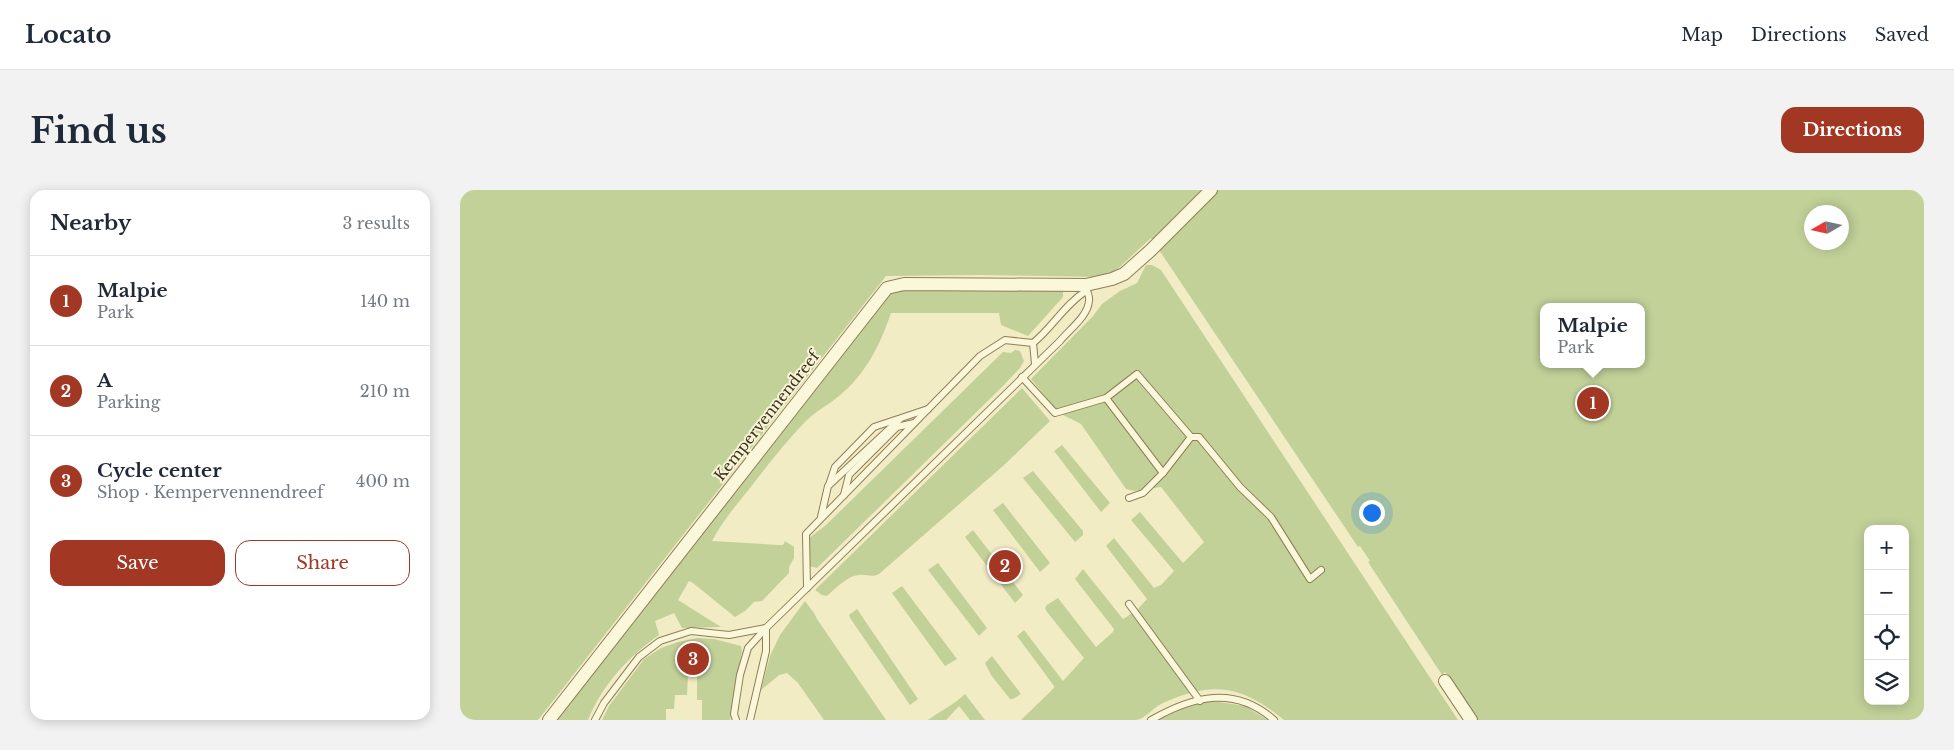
<!DOCTYPE html>
<html lang="en">
<head>
<meta charset="utf-8">
<style>
	body { margin:0; font-family:"Libre Baskerville",serif; background:#f2f2f3; color:#1f2937 }
	.controls { position:absolute; right:15px; bottom:15px; display:grid; overflow:hidden; border-radius:10px; box-shadow:0 2px 12px #0003 }
	.controls button { width:45px; height:45px; display:grid; place-items:center; padding:0; border:0; border-bottom:1px solid #e0e1e3; background:#fff; color:#1f2937; font:25px sans-serif }
	.compass { position:absolute; left:1344px; top:15px; width:45px; height:45px; border-radius:50%; background:#fff; box-shadow:0 2px 12px #0003; rotate:261deg }
	.you { position:absolute; left:911px; top:322px; width:18px; height:18px; margin:-12px; border:4px solid #fff; border-radius:50%; background:#1a73e8; box-shadow:0 0 0 8px #1a73e833 }
	.badge { display:grid; place-items:center; width:32px; height:32px; border-radius:50%; background:#a23824; color:#fff; font-size:16px; font-weight:700 }
	.pin { position:absolute; translate:-50% -50%; border:2px solid #fff; box-shadow:0 1px 5px #0006 }
	.popup { position:absolute; left:1080px; top:113px; width:105px; height:65px; box-sizing:border-box; display:grid; place-content:center; border-radius:10px; background:#fff; filter:drop-shadow(0 1px 4px #0005); font-size:16px; white-space:nowrap; color:#747a83 }
	.popup b { font-size:19px; color:#1f2937 }
	.popup::after { content:''; position:absolute; left:50%; top:100%; margin-left:-10px; border:10px solid transparent; border-top-color:#fff }
	.list { margin:0; padding:0; list-style:none }
	h2 { display:flex; justify-content:space-between; align-items:center; height:65px; margin:0; padding:0 20px; font-size:21px }
	h2 small { font-size:16px; font-weight:400; color:#747a83 }
	.list li { display:grid; grid-template-columns:32px 1fr auto; gap:15px; align-items:center; box-sizing:border-box; height:90px; padding:0 20px; border-top:1px solid #e0e1e3 }
	.list b { display:block; font-size:19px; white-space:nowrap }
	.list p { margin:0; font-size:16px; white-space:nowrap; color:#747a83 }
	.list em { font-size:16px; font-style:normal; color:#747a83 }
	.actions { display:flex; gap:10px; padding:15px 20px }
	.actions a { flex:1; padding:11px 0; border:1px solid #a23824; border-radius:15px; text-align:center; font-size:18px; color:#a23824 }
	.actions .main { background:#a23824; color:#fff }
	.icon { flex:none; width:28px; height:28px; fill:none; stroke:currentColor; stroke-width:2; stroke-linecap:round; stroke-linejoin:round }
	.map { position:relative; flex:none; width:1464px; height:530px; overflow:hidden; border-radius:15px }
	header { display:flex; align-items:center; gap:30px; box-sizing:border-box; height:70px; padding:0 25px; background:#fff; border-bottom:1px solid #e0e1e3 }
	header strong { font-size:24px }
	nav { display:flex; gap:28px; margin-inline-start:auto; font-size:18px }
	.intro { display:flex; align-items:center; justify-content:space-between; box-sizing:border-box; height:120px; padding:0 30px }
	h1 { margin:0; font-size:35px }
	.button { padding:12px 22px; border-radius:15px; background:#a23824; color:#fff; font-size:18px; font-weight:700 }
	main { display:flex; gap:30px; padding:0 30px }
	aside { flex:1; background:#fff; border-radius:15px; box-shadow:0 2px 12px #0003 }
	.map>svg:first-child { display:block }
	.green { fill:#c1d198; fill-rule:evenodd }
	.lines { fill:none; stroke-linecap:round; stroke-linejoin:round }
	.lane-casing { stroke:#8f7e59; stroke-width:8 }
	.street-casing { stroke:#8f7e59; stroke-width:14 }
	.lane { stroke:#fbf7da; stroke-width:6 }
	.street { stroke:#fbf7da; stroke-width:12 }
	.labels { text-anchor:middle; stroke-width:4; stroke-linejoin:round; paint-order:stroke }
	.street-label { font-size:15px; fill:#3e321e; stroke:#f8f4d6 }
</style>
</head>
<body>
<header>
<strong>Locato</strong>
<nav><a>Map</a><a>Directions</a><a>Saved</a></nav>
</header>
<div class="intro"><h1>Find us</h1><a class="button">Directions</a></div>
<main>
<aside>
<h2>Nearby<small>3 results</small></h2>
<ul class="list">
<li><span class="badge">1</span><div><b>Malpie</b><p>Park</p></div><em>140 m</em></li>
<li><span class="badge">2</span><div><b>A</b><p>Parking</p></div><em>210 m</em></li>
<li><span class="badge">3</span><div><b>Cycle center</b><p>Shop · Kempervennendreef</p></div><em>400 m</em></li>
</ul>
<div class="actions"><a class="main">Save</a><a>Share</a></div>
</aside>
<div class="map">
<svg width="1464" height="530" viewBox="0 0 1464 530">
	<rect width="100%" height="100%" fill="#f2ecc5"/>
	<g class="green">
		<path d="M0 0H1464V530H1011L994 494 985 482 982 485 908 372 910 371 900 356 898 357 691 48 651 85 636 87 521 85 426 86 78 530H0ZM1352 22H1382V52H1352ZM1084 117H1182V174H1084ZM1408 339H1445V511H1408Z"/>
		<path d="M686 75H692L701 80 998 530H824C780 494 752 491 701 514 693 518 685 529 676 530 663 530 650 530 637 530 612 530 586 530 561 530L594 498V496L557 446 564 440 603 491 624 468 587 422 585 418 587 415 598 408 636 457 653 442 654 439 615 389 623 379 663 429 677 420 687 409 646 356 654 348 694 398 701 395 714 381 671 330 680 322 723 373 744 352 701 297 674 301 666 299 621 234 599 223 571 189 633 126 642 114 660 101 677 93Z"/>
		<path d="M433 100H603V107L568 146 541 135 539 123H431C420 155 406 184 379 206 367 216 354 222 343 234 324 254 307 276 290 298 276 315 262 332 252 351L319 355H323L325 351 334 357V368L329 377V383L302 411 294 412 285 421 275 427 233 393 229 391 218 410 261 437 222 438 214 423 195 431 199 445C169 466 142 495 128 530H94Z"/>
		<polygon points="555,160 560,161 564,171 560,178 541,198 357,378 349,376 349,348 366,335 543,162 551,163"/>
		<path d="M562 198 590 231 543 276 419 384C411 388 407 384 399 385 387 386 376 398 367 406L362 405 355 400Z"/>
		<polygon points="602,255 650,313 641,322 594,261"/>
		<polygon points="573,281 623,341 623,345 615,352 563,288"/>
		<polygon points="543,313 590,373 580,382 533,320"/>
		<polygon points="513,340 563,405 555,413 505,347"/>
		<polygon points="478,373 527,438 519,446 468,380"/>
		<polygon points="442,396 497,469 485,476 432,403"/>
		<polygon points="345,411 354,423 357,429 426,530 364,530 338,493 327,483 319,485 301,500 310,466 320,445"/>
		<polygon points="397,419 458,509 450,515 390,428 389,425"/>
		<polygon points="238,448 254,449 281,456 282,461 270,530 242,530 242,510 237,510 237,485 228,485 227,505 215,505 214,519 206,519 206,530 142,530 149,516 184,469 201,458 218,452"/>
		<polygon points="532,466 561,504 553,509 550,509 531,485 525,473"/>
		<path d="M505 504 525 530H510L499 516 486 530H468C480 521 495 514 505 504Z"/>
		<polygon points="753,511 785,516 808,530 698,530 720,517"/>
	</g>
	<g class="lines">
		<defs>
			<g id="lane">
				<polyline points="573,153 575,174"/>
				<polyline points="562,187 595,223 646,208 677,184 731,247 739,247 780,297 811,327 850,389 861,380"/>
				<polyline points="646,208 703,283 731,247"/>
				<polyline points="369,295 375,277 414,237 438,229"/>
				<polyline points="384,305 389,285 437,237 454,233"/>
				<polyline points="669,308 683,303 703,283"/>
				<polyline points="361,327 368,296 441,228 468,219"/>
				<path d="M347 398 346 344 520 166 545 150 573 153C592 138 605 114 626 101"/>
				<polyline points="669,414 740,511"/>
				<path d="M135 530 144 513 179 467 200 451 231 441 269 445 306 438 600 151C609 140 628 126 629 111 630 105 626 101 626 95"/>
				<polyline points="276,530 274,524 280,485 288,458 306,438"/>
				<polyline points="290,530 306,461 306,438"/>
				<path d="M691 530C733 506 775 495 814 530"/>
			</g>
			<g id="street">
				<polyline points="985,491 1011,530"/>
				<polyline points="89,530 427,98 444,94 626,95 652,89 664,84 691,60 751,0"/>
			</g>
		</defs>
		<use href="#lane" class="lane-casing"/>
		<use href="#street" class="street-casing"/>
		<use href="#lane" class="lane"/>
		<use href="#street" class="street"/>
	</g>
	<g class="labels">
		<g class="street-label">
			<text transform="translate(307 226) rotate(-52)" y="5">Kempervennendreef</text>
		</g>
	</g>
</svg>
<div class="controls">
<button>+</button>
<button>−</button>
<button><svg class="icon" aria-label="locate" viewBox="0 0 24 24"><circle cx="12" cy="12" r="6"/><path d="M12 2v4M12 18v4M2 12h4M18 12h4"/></svg></button>
<button><svg class="icon" aria-label="layers" viewBox="0 0 24 24"><path d="M12 4l9 5-9 5-9-5zM3 14l9 5 9-5"/></svg></button>
</div>
<svg class="compass" viewBox="-18 -18 36 36"><path d="M0-13l5 13h-10z" fill="#e53935"/><path d="M0 13l5-13h-10z" fill="#747a83"/></svg>
<div class="you"></div>
<div class="pin badge" style="left:1133px;top:213px">1</div>
<div class="popup"><b>Malpie</b>Park</div>
<div class="pin badge" style="left:545px;top:376px">2</div>
<div class="pin badge" style="left:233px;top:469px">3</div>
</div>
</main>
</body>
</html>
